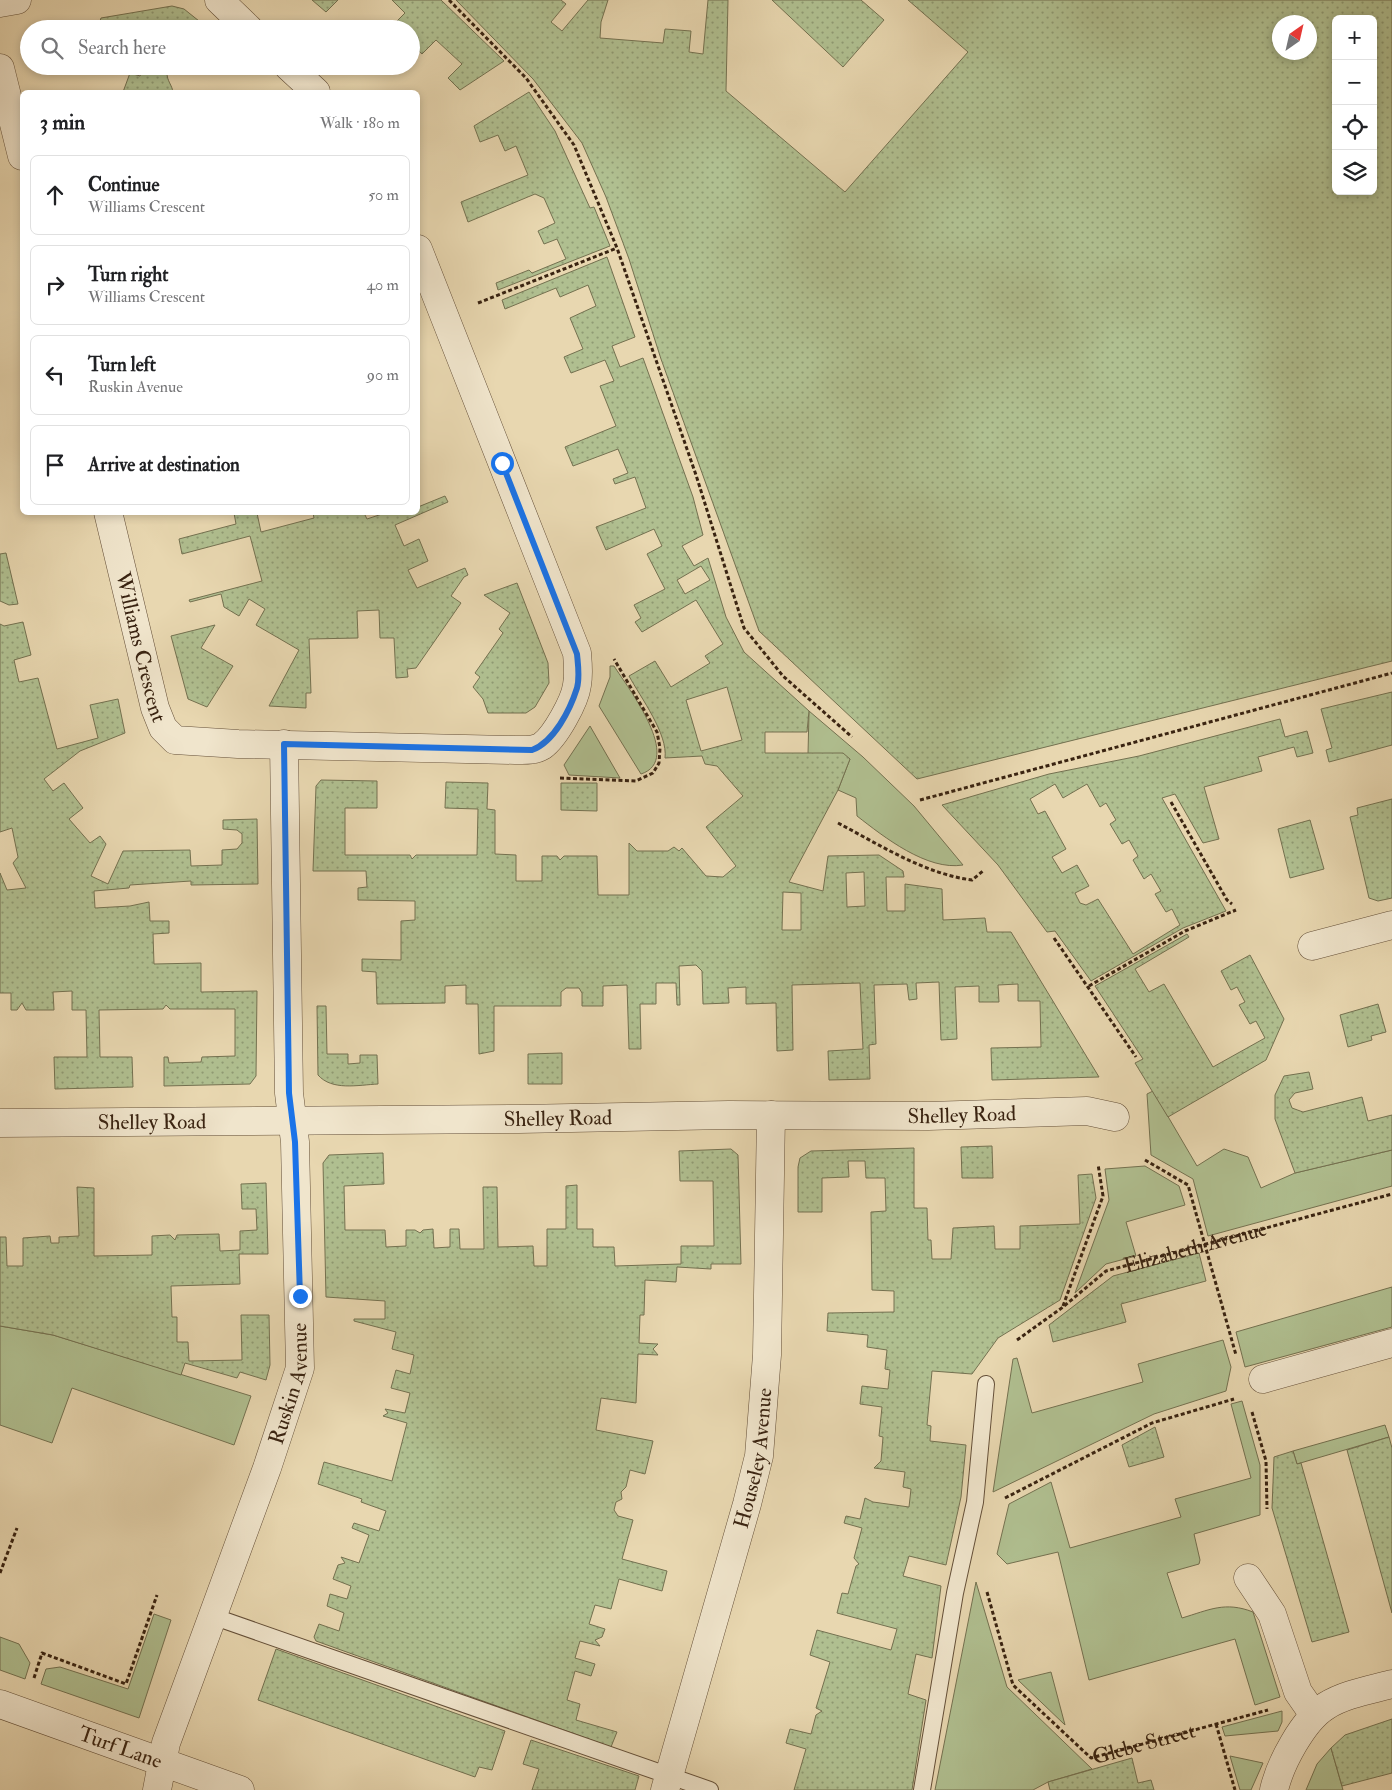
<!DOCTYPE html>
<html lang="en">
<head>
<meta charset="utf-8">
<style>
	body { margin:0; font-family:"IM FELL Double Pica",serif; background:#f2f2f2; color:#202124 }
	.controls { position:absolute; right:15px; top:15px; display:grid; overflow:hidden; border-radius:8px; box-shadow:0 2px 8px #0003 }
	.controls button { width:45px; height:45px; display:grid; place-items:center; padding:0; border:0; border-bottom:1px solid #e0e0e0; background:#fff; color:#202124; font:25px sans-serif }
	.compass { position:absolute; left:1272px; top:15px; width:45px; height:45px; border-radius:50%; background:#fff; box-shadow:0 2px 8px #0003; rotate:34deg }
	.stop { position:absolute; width:15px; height:15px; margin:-11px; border:4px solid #1a73e8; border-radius:50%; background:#fff }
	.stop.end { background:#1a73e8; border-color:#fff; box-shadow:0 1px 5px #0008 }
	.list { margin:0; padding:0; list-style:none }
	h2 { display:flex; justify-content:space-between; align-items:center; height:65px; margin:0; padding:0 20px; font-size:21px }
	h2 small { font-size:16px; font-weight:400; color:#757577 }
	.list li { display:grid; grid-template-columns:32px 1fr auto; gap:15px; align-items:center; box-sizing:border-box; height:80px; margin:0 10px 10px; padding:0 10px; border:1px solid #e0e0e0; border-radius:8px }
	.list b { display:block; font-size:19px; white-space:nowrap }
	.list p { margin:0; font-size:16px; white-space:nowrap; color:#757577 }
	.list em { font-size:16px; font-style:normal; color:#757577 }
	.icon { flex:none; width:28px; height:28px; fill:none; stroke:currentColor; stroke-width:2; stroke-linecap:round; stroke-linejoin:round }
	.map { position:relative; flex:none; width:1392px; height:1790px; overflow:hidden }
	.search { position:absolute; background:#fff; box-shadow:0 2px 8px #0003; left:20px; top:20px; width:400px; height:55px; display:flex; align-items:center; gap:12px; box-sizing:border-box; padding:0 18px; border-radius:28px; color:#757577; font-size:19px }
	.panel { position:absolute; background:#fff; box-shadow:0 2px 8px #0003; left:20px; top:90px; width:400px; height:425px; border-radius:8px }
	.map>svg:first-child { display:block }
	.grass { fill:#b0bf90; stroke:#747150 }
	.park { fill:url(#park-dots); stroke:#747150; fill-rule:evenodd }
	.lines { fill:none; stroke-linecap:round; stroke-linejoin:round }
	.service-casing { stroke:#655039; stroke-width:18 }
	.minor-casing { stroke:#655039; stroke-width:29 }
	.tertiary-casing { stroke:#655039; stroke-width:29 }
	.path { stroke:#392311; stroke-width:3; stroke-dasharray:4 2.5; stroke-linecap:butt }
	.service { stroke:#f0e5cc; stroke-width:16 }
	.minor { stroke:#f0e5cc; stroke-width:28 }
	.tertiary { stroke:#f0e5cc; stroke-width:28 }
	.route { stroke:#1a73e8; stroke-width:6 }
	.labels { text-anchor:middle; stroke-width:4; stroke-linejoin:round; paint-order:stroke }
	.street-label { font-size:21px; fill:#392311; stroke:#f0e5cc }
</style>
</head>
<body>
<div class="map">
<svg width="1392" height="1790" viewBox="0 0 1392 1790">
	<defs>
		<pattern id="park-dots" width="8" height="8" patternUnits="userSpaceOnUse" patternTransform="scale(1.25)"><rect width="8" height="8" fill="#b0bf90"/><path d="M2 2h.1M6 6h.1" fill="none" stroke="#909b74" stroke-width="1.8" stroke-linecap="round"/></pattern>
	</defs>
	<rect width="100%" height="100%" fill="#e8d7b0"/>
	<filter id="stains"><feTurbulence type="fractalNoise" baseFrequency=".004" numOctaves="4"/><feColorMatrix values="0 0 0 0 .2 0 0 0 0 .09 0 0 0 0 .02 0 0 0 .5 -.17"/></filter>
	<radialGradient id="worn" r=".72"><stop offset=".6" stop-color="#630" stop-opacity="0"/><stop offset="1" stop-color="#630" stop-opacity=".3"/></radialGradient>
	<g class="grass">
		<path d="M610 666H614C628 688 684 760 641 774L599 706 610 677Z"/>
		<path d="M809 711 863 757 914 806 963 865C927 871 884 837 857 816L856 798 838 790 850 759 808 754Z"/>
		<polygon points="590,726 620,778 569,775 564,765"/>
		<polygon points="1153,1091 1197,1166 1224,1149 1248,1157 1261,1188 1295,1173 1392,1150 1392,1186 1208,1236 1193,1179 1151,1155 1147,1094"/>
		<polygon points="1145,1166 1179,1186 1185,1205 1126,1222 1136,1256 1106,1264 1075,1293 1109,1200 1105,1169"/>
		<polygon points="1392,1287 1392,1327 1245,1367 1236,1332"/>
		<polygon points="0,1326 53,1335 251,1396 234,1445 72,1388 52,1443 0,1425"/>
		<polygon points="1223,1340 1231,1367 1226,1391 1154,1414 993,1492 1013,1359 1017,1358 1032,1413 1143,1382 1138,1364"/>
		<path d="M1242 1401 1260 1465V1515L1194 1534 1200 1560 1199 1564 1167 1573 1182 1618C1209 1610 1225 1601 1253 1612L1280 1697 1255 1705 1235 1639 1089 1680 1058 1552 1007 1564 997 1554 1009 1504 1051 1482 1070 1548 1181 1517 1175 1499 1251 1478 1231 1404Z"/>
		<polygon points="1385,1425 1389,1437 1297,1464 1293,1451"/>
		<polygon points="976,1582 1007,1687 1092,1769 1048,1782 1033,1790 935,1790"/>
		<polygon points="154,1614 171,1620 139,1718 41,1684 46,1669 60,1667 128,1689"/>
		<polygon points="0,1637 19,1644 30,1663 25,1679 0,1670"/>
		<polygon points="1051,1672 1065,1725 1018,1680"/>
		<polygon points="1282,1711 1282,1722 1278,1731 1225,1736 1222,1727"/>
		<polygon points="1331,1748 1343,1790 1306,1790 1317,1764"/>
		<polygon points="1230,1756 1263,1763 1251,1790 1240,1790"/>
	</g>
	<g class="park">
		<polygon points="312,0 338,0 326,12"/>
		<polygon points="392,0 441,0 504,61 460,90 448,78 462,64 436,40 422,54 411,44 411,29 400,29 395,23 405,13"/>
		<path d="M456 0H561L566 4 551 22 562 31 588 0H608L601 22 600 38 663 43 665 29 691 31 689 52 703 54 708 0H728L726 91 845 192 968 52 908 0H1392V661L917 779 759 631 661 359 629 259 606 197 582 143 533 79ZM1336 19H1373V191H1336ZM1280 22H1310V52H1280Z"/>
		<polygon points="772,0 861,0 884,20 843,67"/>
		<polygon points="172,6 184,9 209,29 123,29 100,21 101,18"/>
		<path d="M144 66H173L167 73C167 81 172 85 173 92H123L130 73 140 76Z"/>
		<polygon points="529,92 555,131 590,208 594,207 610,246 498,290 496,283 529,270 532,273 566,259 557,239 544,244 538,231 555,223 544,198 535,194 468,222 461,202 528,175 516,146 505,151 498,135 480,142 474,126"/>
		<path d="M607 257 635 337 612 346 620 367 643 358 693 497 703 535 682 546 694 566 708 558 726 617 744 652 809 711 807 732H765V753H843L850 759 838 790 789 882 823 891 828 856 879 855 903 871 904 877H886L887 911H905V884L942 889 943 920 985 918 987 932H1011L1099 1077 992 1080 991 1048 1041 1047 1040 1001H1018V984L998 985 999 1002H979V986L955 987 957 1039 941 1040 939 982 916 983 917 999 909 1000 907 984 874 985 876 1044 869 1045 870 1079 829 1080 828 1051 863 1049 860 983 792 985 793 1050 777 1051 776 1003 746 1004V987L728 988 729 1003 703 1004 702 971 696 965 679 966 680 1005H677L676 983H656V1004H640L641 1049H629L627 985 603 986V1006H582V993L579 988H566L561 992V1006H494V1051L479 1054 478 1004H466V985L445 986V1003L377 1004 376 972 362 971V959L401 960V921L415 920V901L358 900V888L367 887 366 871H313L316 786 321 780 377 781V808H345V855H410L412 859 416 855H477L478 809 445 808 446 782 488 783 487 809 495 810V854L516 855V881H542V856H557L560 860 564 856H597L598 895H629V843L637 851H668L674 847 679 851 682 848 706 876 723 877 736 866 706 827 743 796 717 766 705 764 702 756 665 758C668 734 641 698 629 676L655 661 671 687 710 663 705 656 723 644 696 600 642 632 635 622 641 618 634 605 665 589 647 554 662 546 654 529 606 550 596 527 646 508 635 477 615 484 613 479 628 473 618 449 573 466 565 447 616 426 600 386 614 381 605 360 571 373 564 357 583 349 570 318 596 306 588 285 560 297 556 288 505 309 502 300ZM701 566 710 580 685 594 677 580ZM727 687 742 740 701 751 686 700ZM864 872 865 906 847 907 846 873ZM783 892 801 893V930H782Z"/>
		<polygon points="445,496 448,502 395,525 404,546 419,539 428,561 408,570 417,588 465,568 468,575 464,577 451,596 461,603 416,668 407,669 408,677 396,678 394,638 380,638 379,610 357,611 358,638 309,639 311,693 306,693 306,708 269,706 299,650 256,625 265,609 249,599 239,616 224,607 221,594 190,602 189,600 262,581 250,536 182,554 179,539 236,524 234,513 257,513 261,532 314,518 313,513 364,513 367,519 385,513 418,512 418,507"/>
		<polygon points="6,553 18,604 9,605 0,601 0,554"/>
		<polygon points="517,583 548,663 549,683 535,707 526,713 488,713 483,699 473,687 480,677 475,673 503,633 499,629 510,613 484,595"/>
		<polygon points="23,622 31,655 14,660 19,682 38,678 57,749 98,738 90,705 118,699 125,733 80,751 44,779 53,791 64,783 83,808 69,819 90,843 100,836 106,844 91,876 108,884 123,851 190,850 191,866 222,865 222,850 237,849 242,843 242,834 237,830 223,829 223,820 257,819 258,884 191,885 191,881 130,885 129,888 94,891 95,908 130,906 149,902 150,921 169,921 169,933 153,934 154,964 201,963 201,992 257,991 256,1076 250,1084 164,1086 164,1057 168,1057 169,1063 201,1062 202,1057 235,1056 235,1009 170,1009 166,1005 163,1009 99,1010 100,1057 132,1057 133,1087 55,1089 54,1057 87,1057 86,1010 72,1010 72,991 53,992 54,1010 26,1010 22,1003 17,1010 11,1010 11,993 0,993 0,873 7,890 26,888 13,863 18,857 12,828 0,832 0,624 4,626"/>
		<polygon points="215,625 201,648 233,666 207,707 188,699 171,636"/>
		<polygon points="1392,692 1392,745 1329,762 1326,750 1332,748 1321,709"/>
		<path d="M1280 719 1285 737 1307 731 1313 753 1297 757 1294 747 1258 757 1262 771 1204 787 1219 839 1203 843 1175 794 1162 798 1226 911 1183 928 1091 981 1055 931 1047 932 998 865 942 805 1049 774 1139 756ZM1055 784 1063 798 1087 784 1100 807 1106 803 1116 820 1110 824 1122 844 1129 840 1138 856 1133 860 1144 879 1151 874 1161 891 1155 894 1166 912 1172 909 1180 925 1133 954 1098 899 1086 905 1080 903 1075 893 1089 886 1077 865 1062 873 1052 857 1066 849 1045 811 1038 814 1030 799Z"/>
		<polygon points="561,783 597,783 597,811 561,810"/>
		<polygon points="1392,799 1392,898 1378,901 1369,898 1350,817 1358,815 1357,808"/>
		<polygon points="1310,820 1324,869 1290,878 1278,829"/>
		<polygon points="1187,934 1189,937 1135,969 1149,992 1164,984 1213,1067 1265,1038 1256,1021 1250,1024 1239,1005 1245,1002 1237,987 1231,990 1221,971 1250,955 1284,1019 1266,1060 1168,1117 1135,1063 1143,1059 1095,986"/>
		<polygon points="1378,1004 1386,1032 1371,1036 1372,1040 1348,1047 1340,1015"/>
		<path d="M317 1006H326L327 1054H348V1064L360 1063V1055H377L378 1084C358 1085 332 1091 318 1075Z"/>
		<polygon points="562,1053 562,1084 528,1084 528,1054"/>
		<polygon points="1309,1072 1313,1089 1295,1093 1289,1100 1292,1108 1303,1112 1362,1097 1368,1121 1392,1115 1392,1150 1295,1173 1275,1119 1275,1095 1284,1076"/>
		<polygon points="992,1146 993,1178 962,1178 961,1147"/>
		<polygon points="914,1148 914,1208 927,1208 928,1240 931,1240 932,1259 951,1259 953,1228 994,1226 995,1249 1020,1249 1020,1226 1080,1224 1078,1175 1092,1174 1096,1198 1060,1300 998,1338 972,1374 932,1371 927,1425 931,1426 930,1441 966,1445 961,1497 946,1565 909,1556 903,1576 941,1586 932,1658 916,1654 908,1694 926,1700 912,1790 794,1790 806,1749 786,1743 790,1729 811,1734 816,1715 822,1711 816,1708 830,1662 810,1655 817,1630 891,1650 897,1629 837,1613 842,1593 848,1594 856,1566 859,1564 854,1558 862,1528 844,1523 846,1516 860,1519 865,1498 873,1502 909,1507 911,1489 903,1487 905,1472 874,1468 881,1461 883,1437 879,1436 882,1407 860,1404 862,1386 888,1389 890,1370 885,1369 887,1350 867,1347 868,1335 827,1331 828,1313 894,1312 894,1291 872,1290 871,1212 886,1211 885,1178 866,1178 865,1161 848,1161 849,1177 822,1178 822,1212 798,1212 798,1167 800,1158 811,1151"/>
		<polygon points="731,1149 738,1155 741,1264 711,1264 711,1269 677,1267 676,1282 645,1280 644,1315 640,1315 639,1343 658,1344 653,1349 658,1355 638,1354 636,1403 601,1398 596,1430 653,1441 645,1474 630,1470 626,1487 621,1492 622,1499 616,1502 614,1510 618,1516 633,1520 622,1559 667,1571 662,1591 619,1579 611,1609 595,1605 589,1624 605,1629 602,1637 595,1640 600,1646 580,1641 575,1658 595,1664 591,1676 575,1671 567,1700 580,1704 576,1720 617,1732 611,1747 316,1641 314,1637 319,1624 339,1631 344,1613 327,1606 330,1594 347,1599 351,1586 333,1579 338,1565 345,1563 341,1557 359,1563 369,1535 352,1528 354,1523 379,1531 386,1511 361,1502 362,1499 318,1484 324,1462 392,1481 407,1423 383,1416 388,1413 385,1409 405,1413 410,1393 391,1388 396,1370 410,1374 414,1355 392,1349 396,1332 354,1321 354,1319 385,1319 385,1301 326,1297 323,1163 329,1155 383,1153 384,1184 344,1186 345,1230 385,1230 386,1247 406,1246 406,1230 415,1230 420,1233 423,1230 433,1229 434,1248 450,1247 450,1229 459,1229 460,1249 484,1249 483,1187 497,1187 498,1247 533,1246 534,1266 547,1266 547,1229 566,1229 566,1186 577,1185 577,1229 593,1229 593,1247 614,1247 615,1266 681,1264 681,1246 714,1246 713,1181 680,1181 679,1151"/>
		<polygon points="266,1183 268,1254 239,1254 240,1284 171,1286 172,1317 177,1317 177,1342 188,1342 189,1361 242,1360 241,1315 269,1315 270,1365 266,1380 240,1372 237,1378 185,1363 181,1375 53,1335 0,1326 0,1237 6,1237 7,1266 23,1266 23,1238 50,1236 51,1243 59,1243 59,1237 79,1236 77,1187 94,1188 94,1256 152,1255 152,1236 170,1235 175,1240 177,1235 219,1234 220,1251 240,1250 240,1231 257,1230 256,1209 242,1209 241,1184"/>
		<polygon points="1199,1253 1206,1281 1121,1304 1126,1322 1053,1342 1049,1325 1113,1276"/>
		<polygon points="1155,1427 1164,1457 1129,1467 1122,1445"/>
		<polygon points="1389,1437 1392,1448 1392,1613 1347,1450"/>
		<polygon points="1293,1451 1297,1464 1301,1463 1349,1632 1312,1642 1272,1508 1274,1457"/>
		<polygon points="276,1649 505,1731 492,1770 479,1767 475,1777 258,1700"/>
		<polygon points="1392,1719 1392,1773 1342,1786 1331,1748 1345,1735"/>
		<polygon points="531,1740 639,1776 635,1790 532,1790 539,1769 523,1764"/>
		<polygon points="1132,1758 1138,1783 1151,1780 1154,1790 1050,1790 1048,1782"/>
	</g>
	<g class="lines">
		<defs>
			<g id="service">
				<polyline points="212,1616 710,1790"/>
				<polyline points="922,1790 955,1593 975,1502 986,1384"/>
			</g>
			<g id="minor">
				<polyline points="219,0 249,29"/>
				<polyline points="0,3 17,0"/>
				<polyline points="288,66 316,92"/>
				<polyline points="0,68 22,156"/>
				<path id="s3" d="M108 512 155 708 163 728 175 740 238 744 515 750C524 750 534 751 542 746 555 737 575 701 577 685 579 674 578 664 577 653L418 249"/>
				<polyline points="1312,946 1392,925"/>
				<path id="s4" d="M0 1123 519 1119 729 1115 928 1116 1087 1111 1115 1117"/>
				<polyline points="1263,1379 1392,1343"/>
				<polyline points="1248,1578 1272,1614 1298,1692 1314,1715"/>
				<path id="s5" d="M157 1790 166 1743 267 1468 300 1368 295 1142 289 1093 284 744"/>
				<path id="s6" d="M665 1790 747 1504 759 1456 767 1355 771 1115"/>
				<path d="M1274 1790C1280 1764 1303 1720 1326 1706 1345 1694 1370 1690 1392 1684"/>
			</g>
			<g id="tertiary">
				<path id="s7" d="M0 1704 240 1790"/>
			</g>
		</defs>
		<use href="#service" class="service-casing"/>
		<use href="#minor" class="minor-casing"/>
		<use href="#tertiary" class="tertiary-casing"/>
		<g class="path">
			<polyline points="449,0 526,78 574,145 617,248 696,475 744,628 783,676 852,737"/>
			<polyline points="478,303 617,248"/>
			<polyline points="560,778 636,781 653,773 659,763 660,748 657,732 614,659"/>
			<polyline points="920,800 1392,673"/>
			<polyline points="1171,802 1227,900 1232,904"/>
			<path d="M838 823C880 845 925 874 972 880L983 871"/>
			<polyline points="1054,938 1136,1057"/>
			<polyline points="1089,986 1185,931 1236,910"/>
			<polyline points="1145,1160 1188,1185 1236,1355"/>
			<polyline points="1063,1306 1103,1196 1098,1164"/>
			<path id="s1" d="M1017 1340 1063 1307 1106 1271 1392 1194"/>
			<polyline points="1252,1412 1266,1461 1267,1509"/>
			<polyline points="1005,1498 1152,1423 1234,1399"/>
			<polyline points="0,1573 17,1528"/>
			<path id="s2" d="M987 1592 1013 1685 1091 1758 1268 1710"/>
			<polyline points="34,1678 42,1653 126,1684 157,1595"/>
			<polyline points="1216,1724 1235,1790"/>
		</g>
		<use href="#service" class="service"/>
		<use href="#minor" class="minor"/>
		<use href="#tertiary" class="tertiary"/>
	</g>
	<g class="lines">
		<path class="route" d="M300 1296 295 1142 289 1093 284 744 532 750C554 742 570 710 577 688 580 677 578 665 577 654L502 463"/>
	</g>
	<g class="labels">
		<g class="street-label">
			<text dy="7" stroke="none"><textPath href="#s3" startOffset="139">Williams Crescent</textPath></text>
			<text dy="7" stroke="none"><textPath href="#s4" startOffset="962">Shelley Road</textPath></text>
			<text dy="7" stroke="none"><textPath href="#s4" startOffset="558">Shelley Road</textPath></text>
			<text dy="7" stroke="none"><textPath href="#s4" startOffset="152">Shelley Road</textPath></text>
			<text dy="7" stroke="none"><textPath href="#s1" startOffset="205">Elizabeth Avenue</textPath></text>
			<text dy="7" stroke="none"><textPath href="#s5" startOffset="429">Ruskin Avenue</textPath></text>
			<text dy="7" stroke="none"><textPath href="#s6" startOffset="344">Houseley Avenue</textPath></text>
			<text dy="7" stroke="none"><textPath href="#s2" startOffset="258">Glebe Street</textPath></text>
			<text dy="7" stroke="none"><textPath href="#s7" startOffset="128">Turf Lane</textPath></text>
		</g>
	</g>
	<rect width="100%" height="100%" filter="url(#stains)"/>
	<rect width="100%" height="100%" fill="url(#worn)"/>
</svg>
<div class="controls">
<button>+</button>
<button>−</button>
<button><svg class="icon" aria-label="locate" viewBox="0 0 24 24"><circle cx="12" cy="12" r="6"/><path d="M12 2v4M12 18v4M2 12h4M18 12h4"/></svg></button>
<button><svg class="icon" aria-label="layers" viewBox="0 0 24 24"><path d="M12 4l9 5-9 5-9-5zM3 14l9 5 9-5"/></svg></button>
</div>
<svg class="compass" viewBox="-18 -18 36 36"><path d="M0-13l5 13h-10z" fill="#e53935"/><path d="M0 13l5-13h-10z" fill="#757577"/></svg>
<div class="stop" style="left:502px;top:463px"></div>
<div class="stop end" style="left:300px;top:1296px"></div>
<div class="search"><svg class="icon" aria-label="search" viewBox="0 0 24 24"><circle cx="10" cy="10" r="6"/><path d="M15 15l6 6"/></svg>Search here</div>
<section class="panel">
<h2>3 min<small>Walk · 180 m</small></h2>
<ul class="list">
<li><svg class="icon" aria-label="ahead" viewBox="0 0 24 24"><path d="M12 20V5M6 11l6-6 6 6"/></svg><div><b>Continue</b><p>Williams Crescent</p></div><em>50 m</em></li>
<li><svg class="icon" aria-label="right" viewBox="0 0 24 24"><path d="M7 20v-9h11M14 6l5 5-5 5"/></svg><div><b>Turn right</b><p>Williams Crescent</p></div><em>40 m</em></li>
<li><svg class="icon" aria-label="left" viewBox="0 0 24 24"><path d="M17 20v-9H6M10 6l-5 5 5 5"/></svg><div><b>Turn left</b><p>Ruskin Avenue</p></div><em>90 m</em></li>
<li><svg class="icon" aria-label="arrive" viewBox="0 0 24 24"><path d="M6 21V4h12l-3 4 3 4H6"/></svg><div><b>Arrive at destination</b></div></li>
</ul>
</section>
</div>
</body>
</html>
